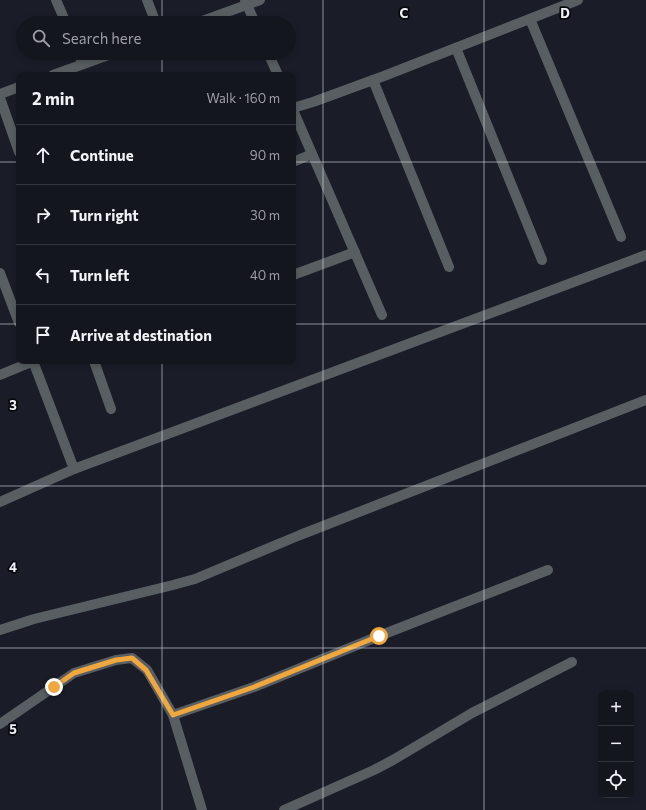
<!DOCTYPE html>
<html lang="en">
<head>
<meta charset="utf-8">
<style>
	body { margin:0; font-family:Commissioner,sans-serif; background:#21232b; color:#f1f3f6 }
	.controls { position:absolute; right:12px; bottom:12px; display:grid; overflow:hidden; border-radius:8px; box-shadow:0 2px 6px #0003 }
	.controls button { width:36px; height:36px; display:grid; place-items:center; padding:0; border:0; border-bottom:1px solid #33353c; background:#14161e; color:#f1f3f6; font:20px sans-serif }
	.stop { position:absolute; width:12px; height:12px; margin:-9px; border:3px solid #efa73e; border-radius:50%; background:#fff }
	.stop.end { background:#efa73e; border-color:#fff; box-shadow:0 1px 4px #0008 }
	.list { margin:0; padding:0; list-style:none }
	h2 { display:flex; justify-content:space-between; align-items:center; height:52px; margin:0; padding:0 16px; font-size:17px }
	h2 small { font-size:13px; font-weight:400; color:#9d9fa4 }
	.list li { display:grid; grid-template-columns:26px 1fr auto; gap:12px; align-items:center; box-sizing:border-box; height:60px; padding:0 16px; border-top:1px solid #33353c }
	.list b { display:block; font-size:15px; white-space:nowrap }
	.list em { font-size:13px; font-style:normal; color:#9d9fa4 }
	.icon { flex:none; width:22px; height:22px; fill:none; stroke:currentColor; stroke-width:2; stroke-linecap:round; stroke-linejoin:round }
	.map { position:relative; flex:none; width:646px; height:810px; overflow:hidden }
	.search { position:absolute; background:#14161e; box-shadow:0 2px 6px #0003; left:16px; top:16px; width:280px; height:44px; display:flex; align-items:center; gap:10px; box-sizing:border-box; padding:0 14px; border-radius:22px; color:#9d9fa4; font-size:15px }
	.panel { position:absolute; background:#14161e; box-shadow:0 2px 6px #0003; left:16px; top:72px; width:280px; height:292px; border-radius:8px }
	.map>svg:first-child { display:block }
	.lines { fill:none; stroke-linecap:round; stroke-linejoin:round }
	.street { stroke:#585e62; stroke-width:10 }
	.route { stroke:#efa73e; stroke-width:5 }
	.grid { fill:none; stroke:#edf0f8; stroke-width:1; stroke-opacity:0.55 }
	.grid-label { font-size:13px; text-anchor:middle; font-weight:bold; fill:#edf0f8; stroke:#07080c; stroke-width:3.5; stroke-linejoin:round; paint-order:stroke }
</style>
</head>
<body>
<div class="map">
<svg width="646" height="810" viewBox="0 0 646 810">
	<rect width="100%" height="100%" fill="#1a1d28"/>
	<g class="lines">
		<g class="street">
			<polyline points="56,0 66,23"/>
			<polyline points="147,0 156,23"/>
			<polyline points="245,0 255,23"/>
			<polyline points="530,19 621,237"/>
			<polyline points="197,23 260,0"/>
			<polyline points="456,48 542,260"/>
			<polyline points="78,53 83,64"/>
			<polyline points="268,53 278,75"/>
			<polyline points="53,75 114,53"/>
			<polyline points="373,80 449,267"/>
			<polyline points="0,94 19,87"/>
			<polyline points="0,98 19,152"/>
			<polyline points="293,108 313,102 384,76 578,0"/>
			<polyline points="293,110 382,315"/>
			<polyline points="293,162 312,154"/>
			<polyline points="0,273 19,323"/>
			<polyline points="293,275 355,252"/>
			<polyline points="33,361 74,469"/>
			<polyline points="94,361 111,409"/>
			<polyline points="0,375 34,361"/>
			<polyline points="0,502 74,469 646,255"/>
			<polyline points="0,630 34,619 173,585 195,579 300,535 646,400"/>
			<polyline points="173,715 202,810"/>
			<polyline points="0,724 74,673 116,660 132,658 147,670 173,715 254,687 379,636 548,570"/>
			<polyline points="284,810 374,770 393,760 472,713 572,662"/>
		</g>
	</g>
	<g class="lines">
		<polyline class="route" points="54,687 74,673 116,660 132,658 146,670 173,715 254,687 379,636"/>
	</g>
	<path class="grid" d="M162 0V23M323 0V810M484 0V810M162 53V75M0 162H19M293 162H646M0 324H19M293 324H646M162 361V810M0 486H646M0 648H646"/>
	<g class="grid-label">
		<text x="404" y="18">C</text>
		<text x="565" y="18">D</text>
		<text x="13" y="410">3</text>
		<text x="13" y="572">4</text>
		<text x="13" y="734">5</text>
	</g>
</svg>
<div class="controls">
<button>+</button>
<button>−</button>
<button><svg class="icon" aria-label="locate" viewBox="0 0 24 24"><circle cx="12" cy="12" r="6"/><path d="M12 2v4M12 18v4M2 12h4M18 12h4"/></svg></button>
</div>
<div class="stop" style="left:379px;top:636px"></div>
<div class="stop end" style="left:54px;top:687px"></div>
<div class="search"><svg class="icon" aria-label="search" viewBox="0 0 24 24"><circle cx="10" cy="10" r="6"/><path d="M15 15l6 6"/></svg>Search here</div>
<section class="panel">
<h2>2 min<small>Walk · 160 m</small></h2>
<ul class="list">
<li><svg class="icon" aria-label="ahead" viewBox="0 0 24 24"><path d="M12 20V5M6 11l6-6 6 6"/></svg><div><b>Continue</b></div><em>90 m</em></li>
<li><svg class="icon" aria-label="right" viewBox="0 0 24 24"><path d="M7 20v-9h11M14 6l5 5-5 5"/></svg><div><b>Turn right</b></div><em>30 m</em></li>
<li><svg class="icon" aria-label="left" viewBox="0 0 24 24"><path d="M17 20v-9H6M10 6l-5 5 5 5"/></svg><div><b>Turn left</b></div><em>40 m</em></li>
<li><svg class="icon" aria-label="arrive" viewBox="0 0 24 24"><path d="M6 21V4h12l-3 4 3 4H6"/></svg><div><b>Arrive at destination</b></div></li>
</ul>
</section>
</div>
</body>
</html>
